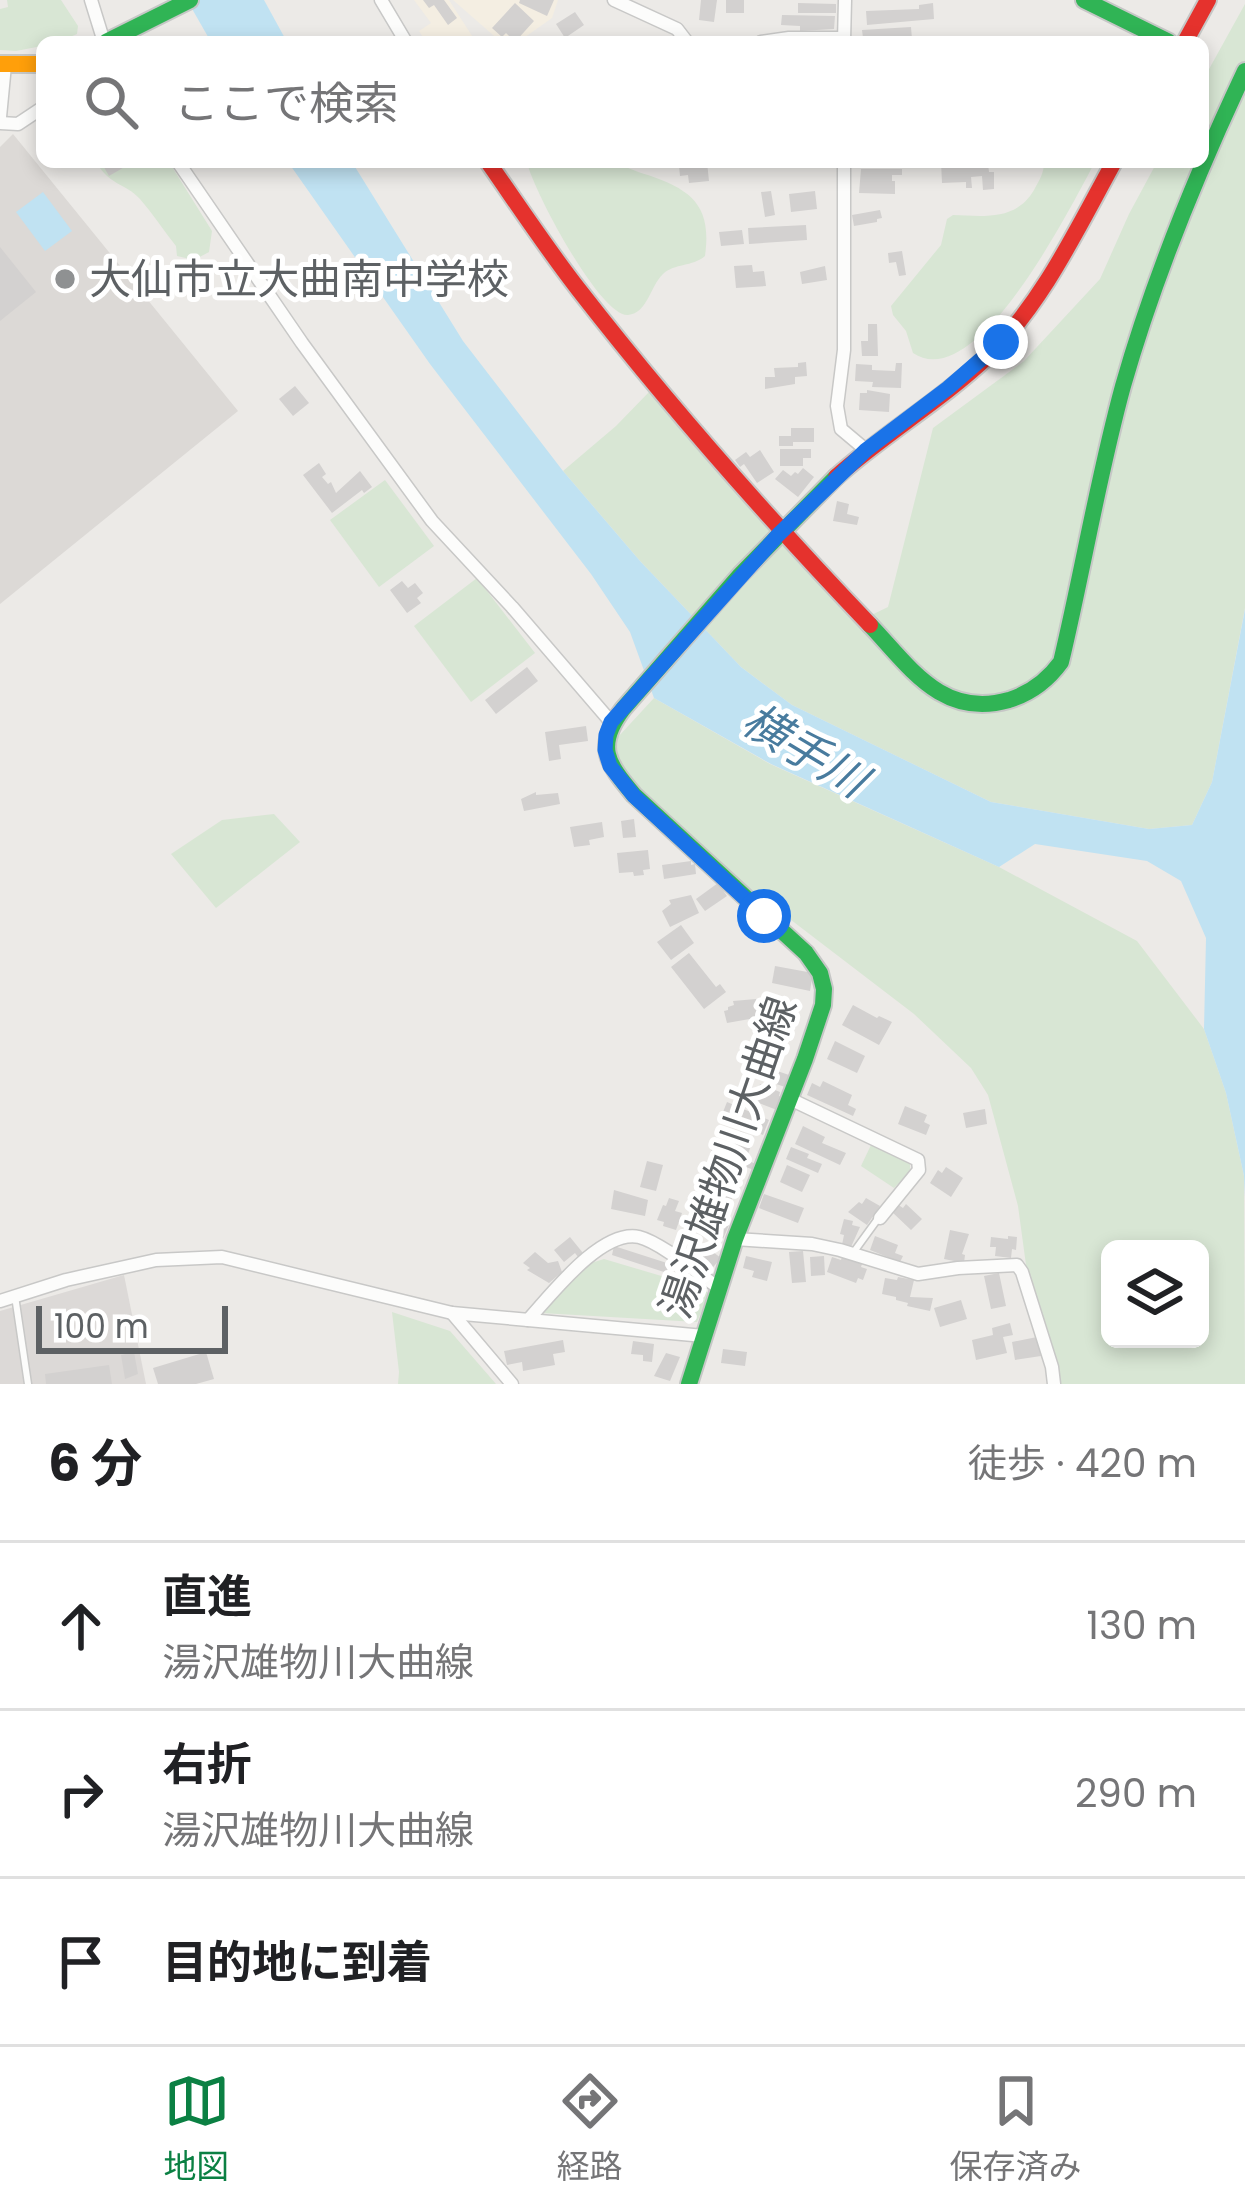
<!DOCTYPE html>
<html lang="ja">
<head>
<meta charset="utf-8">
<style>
	body { margin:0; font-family:Poppins,"Noto Sans JP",sans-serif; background:#f2f2f2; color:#202124 }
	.controls { position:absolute; right:36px; bottom:36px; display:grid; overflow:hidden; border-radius:18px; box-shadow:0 6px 18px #0003 }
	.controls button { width:108px; height:108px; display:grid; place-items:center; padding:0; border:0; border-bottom:3px solid #e0e0e0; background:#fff; color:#202124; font:60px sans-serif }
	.scale { position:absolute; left:36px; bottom:30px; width:192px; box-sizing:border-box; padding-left:12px; border:6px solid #5d6164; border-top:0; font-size:33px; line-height:42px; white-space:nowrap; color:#5d6164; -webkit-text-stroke:9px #fff; paint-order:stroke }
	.stop { position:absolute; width:36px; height:36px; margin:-27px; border:9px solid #1a73e8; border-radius:50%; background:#fff }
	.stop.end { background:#1a73e8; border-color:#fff; box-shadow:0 3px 12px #0008 }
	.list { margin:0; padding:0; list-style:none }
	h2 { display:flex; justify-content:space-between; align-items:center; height:156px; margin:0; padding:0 48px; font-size:51px }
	h2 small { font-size:39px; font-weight:400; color:#757577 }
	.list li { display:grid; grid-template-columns:78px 1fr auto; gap:36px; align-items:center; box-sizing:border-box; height:168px; padding:0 48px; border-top:3px solid #e0e0e0 }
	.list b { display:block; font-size:45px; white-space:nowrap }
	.list p { margin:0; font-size:39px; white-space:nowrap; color:#757577 }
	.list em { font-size:39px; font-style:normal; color:#757577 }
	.icon { flex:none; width:66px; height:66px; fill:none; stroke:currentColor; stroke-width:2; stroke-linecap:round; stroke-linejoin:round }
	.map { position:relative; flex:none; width:1245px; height:1384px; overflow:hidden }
	.search { position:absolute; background:#fff; box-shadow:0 6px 18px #0003; left:36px; right:36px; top:36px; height:132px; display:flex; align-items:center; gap:30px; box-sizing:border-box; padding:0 42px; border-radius:18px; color:#757577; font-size:45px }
	.sheet { height:660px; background:#fff }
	nav { display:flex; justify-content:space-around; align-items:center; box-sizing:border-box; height:168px; border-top:3px solid #e0e0e0; background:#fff; font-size:33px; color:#757577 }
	nav a { display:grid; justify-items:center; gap:6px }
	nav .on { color:#0b8043 }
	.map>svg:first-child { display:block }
	.commercial { fill:#f4eee2 }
	.industrial { fill:#dcd9d7 }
	.education { fill:#dcd9d6 }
	.green { fill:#d8e6d4; fill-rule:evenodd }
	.water { fill:#c0e2f2 }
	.building { fill:#d3d1d0 }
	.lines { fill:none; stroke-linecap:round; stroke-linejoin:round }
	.lane-casing { stroke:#c8c8c7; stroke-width:9 }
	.street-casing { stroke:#c8c8c7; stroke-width:15 }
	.fast-casing { stroke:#c6c7c6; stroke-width:20 }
	.slow-casing { stroke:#c6c7c6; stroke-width:20 }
	.jam-casing { stroke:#c6c7c6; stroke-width:20 }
	.lane { stroke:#fcfcfb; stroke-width:6 }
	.street { stroke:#fcfcfb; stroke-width:12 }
	.fast { stroke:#30b455; stroke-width:16 }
	.slow { stroke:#ff9f0a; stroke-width:16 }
	.jam { stroke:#e5322d; stroke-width:16 }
	.route { stroke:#1a73e8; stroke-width:15 }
	.poi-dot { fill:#8f9192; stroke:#fff; stroke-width:4.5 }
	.labels { text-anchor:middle; stroke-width:10; stroke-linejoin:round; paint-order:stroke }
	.poi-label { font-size:42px; fill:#5d6164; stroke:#fff; text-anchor:start }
	.street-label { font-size:42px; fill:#5d6164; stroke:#fff }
	.water-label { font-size:45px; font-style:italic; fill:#487b9e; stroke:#fff }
</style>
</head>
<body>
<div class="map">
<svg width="1245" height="1384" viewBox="0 0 1245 1384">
	<rect width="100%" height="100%" fill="#eceae7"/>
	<g class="commercial">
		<polygon points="414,0 449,0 476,42 426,42 419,31 431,23"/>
		<polygon points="453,0 558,0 552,18 518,42 501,42"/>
	</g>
	<polygon class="industrial" points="124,1275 146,1384 0,1384 0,1311"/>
	<polygon class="education" points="13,134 238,411 0,604 0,147"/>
	<g class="green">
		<polygon points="7,0 61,0 78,26 77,34 58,42 42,42 42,46 16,51 0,50 0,9 8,7"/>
		<polygon points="1245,4 1245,608 1212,782 1192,825 1149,829 991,802 792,705 741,667 640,561 563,471 616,426 649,392 859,621 888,607 933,428 1024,361 1100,279 1129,214 1157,162 1203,162 1203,80"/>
		<path d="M96 162H169L212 231 209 252 194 260 177 256 176 246C164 231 153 214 140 199 124 182 110 186 96 162Z"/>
		<path d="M527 162C553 162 586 157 612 163 624 165 636 172 648 175 692 190 712 206 705 256 692 267 675 263 663 274 650 286 648 313 628 315 600 317 532 188 527 162Z"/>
		<path d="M1044 162H1095C1071 206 977 396 913 353L906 331 893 315 891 306 941 245 947 219 953 215C984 216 1016 221 1034 190 1040 179 1044 173 1044 162Z"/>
		<polygon points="385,480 434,546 379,587 330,520"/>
		<polygon points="477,578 535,653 471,702 414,626"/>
		<path d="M654 698 770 764 999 867 1137 941 1204 1029 1226 1093 1244 1176 1245 1384H1061L1026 1265 1018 1206 988 1095 971 1068 914 1014 748 887 635 784 616 756 618 737ZM1110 1249H1200V1339H1110Z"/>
		<polygon points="274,814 300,842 216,908 171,854 222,820"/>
		<polygon points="871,1145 910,1163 910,1172 894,1188 861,1166"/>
		<polygon points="604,1259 702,1288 709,1294 697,1322 541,1313 588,1264"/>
		<polygon points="392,1312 450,1331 496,1384 398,1384 399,1372"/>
	</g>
	<g class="water">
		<polygon points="187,0 264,0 287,42 211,42"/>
		<polygon points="288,162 352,162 463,341 563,471 640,561 741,667 792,705 991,802 1149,829 1192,825 1212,782 1245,609 1245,1197 1244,1176 1226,1093 1204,1029 1206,938 1181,881 1147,861 1035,844 999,867 771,764 654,698 630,632 591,574 430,364"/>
		<polygon points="43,192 72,231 45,251 16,212"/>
	</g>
	<g class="building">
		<polygon points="423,0 444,0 457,18 448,25 434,5 429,8"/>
		<polygon points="520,0 554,0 547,16 519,3"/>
		<polygon points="701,0 717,0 714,22 699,20"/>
		<rect x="726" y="0" width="18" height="13"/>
		<polygon points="515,3 534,21 515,42 506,33 502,37 492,28"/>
		<polygon points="798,3 836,4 836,13 798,13"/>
		<polygon points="933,3 934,19 867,25 866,11 919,9 919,5"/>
		<polygon points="575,12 584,25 565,38 556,24"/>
		<polygon points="782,15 835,16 834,29 800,31 800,26 781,25"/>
		<polygon points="911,27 912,39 881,40 880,37 863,38 862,30"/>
		<polygon points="101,162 133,162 109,176"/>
		<polygon points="707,162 709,181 689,183 688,175 680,176 679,166"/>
		<polygon points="753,162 837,162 837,166 753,167"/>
		<polygon points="941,162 988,164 989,172 994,172 994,189 983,190 982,176 971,177 972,188 966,188 966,182 942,183"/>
		<polygon points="861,169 902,169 902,175 892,175 892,181 895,181 895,194 859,193"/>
		<polygon points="771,191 775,215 765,217 761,192"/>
		<polygon points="815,191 817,209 791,212 789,194"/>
		<polygon points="880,210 882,218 877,219 877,222 854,226 852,215"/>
		<polygon points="806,225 807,240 749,244 748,228"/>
		<polygon points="742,230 744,244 721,246 719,232"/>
		<polygon points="0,247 36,292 0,321"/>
		<polygon points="902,251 906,275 899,276 896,262 889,263 888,253"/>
		<polygon points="752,265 753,272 764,271 766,286 736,288 734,266"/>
		<polygon points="825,266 827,280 802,284 800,272"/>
		<polygon points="868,324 877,324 878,356 862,356 861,341 868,341"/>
		<polygon points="806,362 807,376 795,377 795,384 765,389 765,377 775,377 774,368 798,367 798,363"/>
		<polygon points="896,363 902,363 901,388 872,387 873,382 855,381 856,364 872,365 872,370 895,371"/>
		<polygon points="295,386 309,403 293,416 279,399"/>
		<polygon points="867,390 890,394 889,412 859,410 860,393 867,393"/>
		<polygon points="791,428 814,428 814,442 793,442 793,446 779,446 779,436 791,436"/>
		<polygon points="780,449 811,449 811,458 803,458 803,466 780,466"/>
		<polygon points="760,450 774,472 757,483 744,464 740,467 735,460 746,452 750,457"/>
		<polygon points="319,463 326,474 322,477 328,484 331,482 336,493 360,471 372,487 364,493 362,490 332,513 303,475"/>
		<polygon points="803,468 814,477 798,497 775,479 783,470 791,476 795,472 798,474"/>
		<polygon points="837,501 849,504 847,514 859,517 857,525 833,521"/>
		<polygon points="402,581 408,588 415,583 423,593 417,598 421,603 407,613 390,590"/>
		<polygon points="527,667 538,681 496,714 485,700"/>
		<polygon points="586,726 588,741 559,745 561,759 549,761 545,732"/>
		<polygon points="536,792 536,795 558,793 560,804 524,811 521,799"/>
		<polygon points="634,819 636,837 623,838 621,821"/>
		<polygon points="602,822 604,837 589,840 590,845 574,847 570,827"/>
		<polygon points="648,850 650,869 643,870 644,875 634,876 633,872 619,873 617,853"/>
		<polygon points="691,861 691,865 695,864 696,874 664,879 662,865"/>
		<polygon points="718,883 727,896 705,911 696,899"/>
		<polygon points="691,895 699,913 670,927 662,911 671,904 669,900"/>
		<polygon points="681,925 694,943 671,960 657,942"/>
		<polygon points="689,953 716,987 720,984 726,992 704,1009 671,967"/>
		<polygon points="775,966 813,973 810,991 772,983"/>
		<polygon points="756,999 761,1017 727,1023 724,1011 728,1010 728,1007 734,1005 733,1001"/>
		<polygon points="853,1005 877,1018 879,1016 892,1022 879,1045 842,1025"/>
		<polygon points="835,1041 865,1056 857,1073 827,1059"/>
		<polygon points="757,1064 789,1075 785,1087 749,1075"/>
		<polygon points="823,1081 852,1095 848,1105 856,1109 853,1116 807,1095 812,1083 820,1087"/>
		<polygon points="760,1084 780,1092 779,1096 782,1097 777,1110 741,1096 745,1086 758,1091"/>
		<polygon points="727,1102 769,1120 763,1135 721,1117"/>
		<polygon points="905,1106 927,1115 924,1122 930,1125 926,1135 898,1124"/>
		<polygon points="985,1109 987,1124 966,1128 963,1113"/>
		<polygon points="803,1126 825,1137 822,1143 846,1153 840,1165 795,1144"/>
		<polygon points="740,1131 754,1137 748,1154 733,1148"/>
		<polygon points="714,1144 745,1155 744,1159 756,1164 754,1170 746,1167 744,1171 709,1156"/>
		<polygon points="791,1147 809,1154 807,1158 822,1164 818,1173 786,1159"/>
		<polygon points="647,1161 663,1165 656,1191 640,1187"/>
		<polygon points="787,1165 810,1175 802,1192 780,1182"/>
		<polygon points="946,1167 963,1178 951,1197 930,1183 938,1170 942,1173"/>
		<polygon points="702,1176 736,1188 730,1203 697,1190"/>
		<polygon points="614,1190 648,1200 645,1216 611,1209"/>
		<polygon points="764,1194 804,1208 798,1223 759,1208"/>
		<polygon points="669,1198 679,1201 675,1211 682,1213 676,1230 663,1226 664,1222 657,1220 663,1205 666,1206"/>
		<polygon points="707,1198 730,1207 726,1217 702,1207"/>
		<polygon points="866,1198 880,1206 867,1225 848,1212 859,1202 862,1204"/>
		<polygon points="897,1204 903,1208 906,1204 922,1219 911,1230 891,1211"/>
		<polygon points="695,1213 702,1216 703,1213 729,1225 723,1239 690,1224"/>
		<polygon points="844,1219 853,1221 852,1225 860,1227 851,1247 842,1245 844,1235 840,1234"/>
		<polygon points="950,1230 969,1234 962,1254 965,1255 964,1263 944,1259"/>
		<polygon points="875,1236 898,1245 895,1253 903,1256 900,1262 870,1250"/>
		<polygon points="1008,1236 1017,1237 1016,1250 1012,1249 1011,1258 995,1256 996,1247 990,1247 991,1237 1008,1239"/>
		<polygon points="570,1237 583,1253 578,1257 575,1253 564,1262 554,1250"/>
		<polygon points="614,1246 670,1264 667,1273 612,1255"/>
		<polygon points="699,1246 707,1252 709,1249 721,1258 708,1273 689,1258"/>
		<polygon points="803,1251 806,1282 792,1283 789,1252"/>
		<polygon points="535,1252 548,1263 558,1261 562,1272 549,1283 527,1270 530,1268 523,1263"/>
		<polygon points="746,1256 772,1262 767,1281 752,1277 754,1271 743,1268"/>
		<polygon points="824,1256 825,1275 811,1276 810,1257"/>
		<polygon points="832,1257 841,1260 842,1257 862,1264 861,1267 867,1269 863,1280 858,1278 856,1283 827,1272"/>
		<polygon points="999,1273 1006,1306 991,1309 984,1276"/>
		<polygon points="898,1277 914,1280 910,1297 933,1298 930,1311 907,1306 908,1303 896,1300 896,1297 882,1294 885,1278 897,1280"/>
		<polygon points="961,1300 967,1319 940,1327 934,1308"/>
		<polygon points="1010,1323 1013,1335 1003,1337 1007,1353 976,1360 972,1340 993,1335 992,1328"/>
		<polygon points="1037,1337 1041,1356 1015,1360 1012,1342"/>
		<polygon points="563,1340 565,1352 553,1354 555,1365 523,1371 522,1362 507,1365 504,1351"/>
		<polygon points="633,1341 654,1344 652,1362 643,1361 643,1355 631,1354"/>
		<polygon points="723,1349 747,1352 745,1366 721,1363"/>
		<polygon points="134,1352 138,1374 125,1379 121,1355"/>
		<polygon points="206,1352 214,1379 196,1384 158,1384 153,1368"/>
		<polygon points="666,1353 680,1357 670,1381 654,1376"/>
		<polygon points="109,1365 112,1384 46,1384 45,1374"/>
	</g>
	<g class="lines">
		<defs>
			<g id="lane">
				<polyline points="853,1253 877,1220"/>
				<polyline points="15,1296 28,1384"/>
			</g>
			<g id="street">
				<polyline points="91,0 104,42"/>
				<polyline points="381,0 406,42"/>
				<polyline points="614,0 677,29 687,42"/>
				<polyline points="844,41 845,0"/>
				<polyline points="761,42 789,38 844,38"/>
				<polyline points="0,117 5,65"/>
				<polyline points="0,123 18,124 42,108"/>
				<polyline points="178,162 302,343 432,521 512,607 611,722"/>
				<polyline points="844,162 844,350 837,406 841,429 866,450"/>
				<polyline points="790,1099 918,1160 919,1170 880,1218"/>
				<polyline points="735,1239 812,1244 840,1250 918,1274 958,1268 1017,1265 1022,1272 1052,1367 1054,1384"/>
				<polyline points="0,1301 66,1280 156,1260 222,1257 452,1313 704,1336"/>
				<polyline points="452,1313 512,1384"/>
				<path d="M528 1320C551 1295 601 1229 639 1237 660 1242 700 1275 719 1288"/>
			</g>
			<g id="fast">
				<polyline points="1084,0 1169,42"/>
				<polyline points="106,42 190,0"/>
				<path d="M870 625C910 667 942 719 1009 700 1031 693 1048 680 1061 662 1083 570 1098 477 1123 386 1154 277 1197 173 1245 71"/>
				<path d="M689 1384 735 1239 805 1059 823 1005 824 989 820 973 806 953 634 795C607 763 595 746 623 709L740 575 836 477"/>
			</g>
			<polyline id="slow" points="0,64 42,64"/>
			<g id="jam">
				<polyline points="1185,42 1208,0"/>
				<path d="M488 162C518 205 547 249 579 290 670 407 768 518 870 625"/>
				<path d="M836 477C884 434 942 400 988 356 1043 302 1077 229 1114 162"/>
			</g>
		</defs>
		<use href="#lane" class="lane-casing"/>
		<use href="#street" class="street-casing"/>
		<use href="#fast" class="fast-casing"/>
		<use href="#slow" class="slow-casing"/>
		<use href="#jam" class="jam-casing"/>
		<use href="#lane" class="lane"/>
		<use href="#street" class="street"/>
		<use href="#fast" class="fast"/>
		<use href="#slow" class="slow"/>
		<use href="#jam" class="jam"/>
	</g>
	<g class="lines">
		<polyline class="route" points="764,916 634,796 610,766 605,750 606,735 611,722 778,535 866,450 948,388 1001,342"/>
	</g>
	<circle class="poi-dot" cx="65" cy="279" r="12"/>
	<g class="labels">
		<g class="poi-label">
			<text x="89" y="294">大仙市立大曲南中学校</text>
		</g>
		<g class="street-label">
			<text transform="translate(728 1157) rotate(-71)" y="15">湯沢雄物川大曲線</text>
		</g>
		<g class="water-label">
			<text transform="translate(805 750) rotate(31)" y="16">横手川</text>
		</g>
	</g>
</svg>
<div class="controls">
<button><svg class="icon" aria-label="layers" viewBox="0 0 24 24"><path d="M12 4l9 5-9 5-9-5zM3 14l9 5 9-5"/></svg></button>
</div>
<div class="scale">100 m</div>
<div class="stop" style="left:764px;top:916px"></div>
<div class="stop end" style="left:1001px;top:342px"></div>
<div class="search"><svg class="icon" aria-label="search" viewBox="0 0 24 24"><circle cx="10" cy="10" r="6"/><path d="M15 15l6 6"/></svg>ここで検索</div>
</div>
<section class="sheet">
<h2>6 分<small>徒歩 · 420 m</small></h2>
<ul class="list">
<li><svg class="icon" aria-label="ahead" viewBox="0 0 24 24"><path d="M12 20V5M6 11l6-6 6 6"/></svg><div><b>直進</b><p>湯沢雄物川大曲線</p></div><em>130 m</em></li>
<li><svg class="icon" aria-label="right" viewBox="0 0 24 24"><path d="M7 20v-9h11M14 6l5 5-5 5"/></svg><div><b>右折</b><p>湯沢雄物川大曲線</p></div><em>290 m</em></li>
<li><svg class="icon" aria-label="arrive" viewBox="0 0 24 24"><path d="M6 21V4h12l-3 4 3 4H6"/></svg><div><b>目的地に到着</b></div></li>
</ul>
</section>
<nav>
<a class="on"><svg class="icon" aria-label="map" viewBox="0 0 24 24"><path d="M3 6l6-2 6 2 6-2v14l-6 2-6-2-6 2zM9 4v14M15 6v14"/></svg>地図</a>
<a><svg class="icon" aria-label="directions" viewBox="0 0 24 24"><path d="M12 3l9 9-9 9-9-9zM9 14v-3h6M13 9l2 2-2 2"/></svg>経路</a>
<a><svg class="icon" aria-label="saved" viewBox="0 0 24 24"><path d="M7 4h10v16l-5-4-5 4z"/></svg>保存済み</a>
</nav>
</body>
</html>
